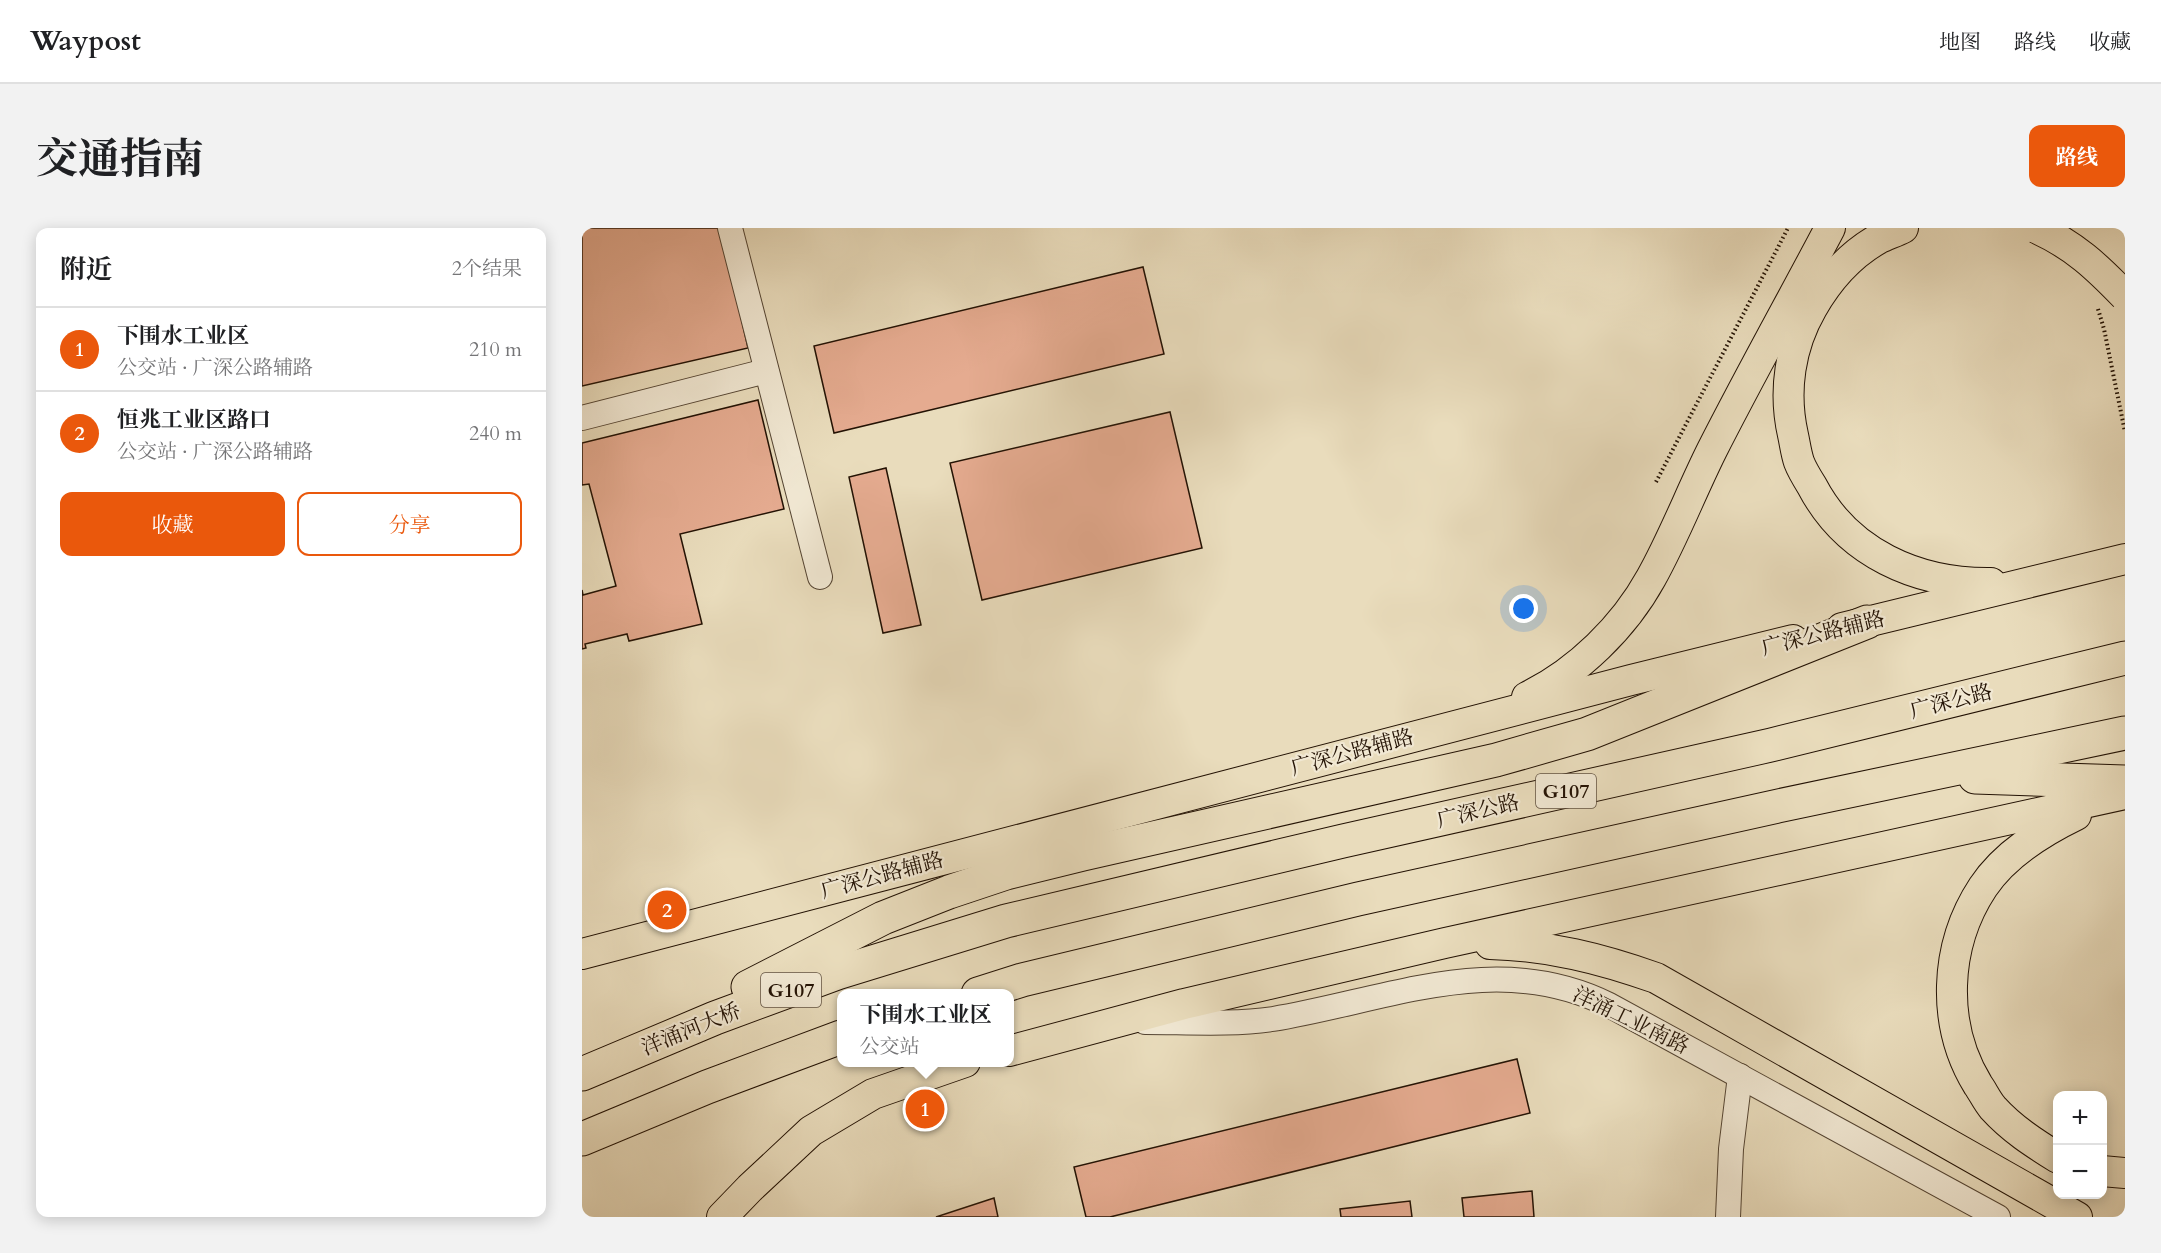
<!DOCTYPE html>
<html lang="zh">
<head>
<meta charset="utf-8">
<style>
	body { margin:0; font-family:Cardo,"Noto Serif SC",serif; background:#f2f2f2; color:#202124 }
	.controls { position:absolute; right:18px; bottom:18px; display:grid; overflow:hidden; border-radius:12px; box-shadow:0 3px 15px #0003 }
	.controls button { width:54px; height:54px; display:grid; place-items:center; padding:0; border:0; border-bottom:2px solid #e0e0e0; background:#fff; color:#202124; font:30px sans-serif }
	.you { position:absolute; left:942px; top:381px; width:21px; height:21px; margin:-15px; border:4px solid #fff; border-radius:50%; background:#1a73e8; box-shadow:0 0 0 9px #1a73e833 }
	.badge { display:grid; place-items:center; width:39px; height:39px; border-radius:50%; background:#ea580c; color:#fff; font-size:20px; font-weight:700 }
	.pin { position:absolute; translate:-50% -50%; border:3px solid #fff; box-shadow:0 2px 6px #0006 }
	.popup { position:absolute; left:255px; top:761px; width:177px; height:78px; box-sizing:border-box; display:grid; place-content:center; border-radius:12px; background:#fff; filter:drop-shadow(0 2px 4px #0005); font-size:20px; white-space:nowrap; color:#757577 }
	.popup b { font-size:22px; color:#202124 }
	.popup::after { content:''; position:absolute; left:50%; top:100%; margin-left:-12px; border:12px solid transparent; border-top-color:#fff }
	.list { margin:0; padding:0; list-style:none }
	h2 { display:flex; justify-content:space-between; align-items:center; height:78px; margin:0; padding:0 24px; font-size:26px }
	h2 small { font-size:20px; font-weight:400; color:#757577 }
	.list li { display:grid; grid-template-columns:39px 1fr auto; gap:18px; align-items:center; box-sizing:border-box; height:84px; padding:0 24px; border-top:2px solid #e0e0e0 }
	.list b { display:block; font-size:22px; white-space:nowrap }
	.list p { margin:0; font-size:20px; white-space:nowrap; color:#757577 }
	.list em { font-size:20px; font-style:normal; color:#757577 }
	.actions { display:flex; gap:12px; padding:18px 24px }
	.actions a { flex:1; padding:14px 0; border:2px solid #ea580c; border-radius:12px; text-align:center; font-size:21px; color:#ea580c }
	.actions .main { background:#ea580c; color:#fff }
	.map { position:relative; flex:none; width:1543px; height:989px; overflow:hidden; border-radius:12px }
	header { display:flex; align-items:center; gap:36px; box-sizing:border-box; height:84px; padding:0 30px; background:#fff; border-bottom:2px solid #e0e0e0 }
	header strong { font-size:28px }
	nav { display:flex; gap:33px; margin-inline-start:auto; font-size:21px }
	.intro { display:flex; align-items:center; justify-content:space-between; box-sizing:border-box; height:144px; padding:0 36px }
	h1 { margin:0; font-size:42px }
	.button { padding:15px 27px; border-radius:12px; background:#ea580c; color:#fff; font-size:21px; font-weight:700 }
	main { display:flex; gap:36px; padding:0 36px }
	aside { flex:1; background:#fff; border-radius:12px; box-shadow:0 3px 15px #0003 }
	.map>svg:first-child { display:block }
	.building { fill:#e5ab90; stroke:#231204; stroke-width:1.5 }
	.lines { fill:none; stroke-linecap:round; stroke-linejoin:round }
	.minor-casing { stroke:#544432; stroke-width:26 }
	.major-casing { stroke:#231204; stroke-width:32 }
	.highway-casing { stroke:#231204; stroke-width:35 }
	.path { stroke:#231204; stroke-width:4; stroke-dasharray:1.5 3; stroke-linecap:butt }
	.minor { stroke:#f1e8d3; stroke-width:24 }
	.major { stroke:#e9dcbc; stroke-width:30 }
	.highway { stroke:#e9dcbc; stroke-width:33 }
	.major-bridge-casing { stroke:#231204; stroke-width:32; stroke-linecap:butt }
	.major-bridge { stroke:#e9dcbc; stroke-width:30 }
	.labels { text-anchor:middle; stroke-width:4.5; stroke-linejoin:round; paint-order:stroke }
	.shield { fill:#f1e8d3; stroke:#615242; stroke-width:1.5 }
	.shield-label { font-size:20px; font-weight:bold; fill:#231204 }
	.street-label { font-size:21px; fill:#231204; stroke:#f1e8d3 }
</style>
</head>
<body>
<header>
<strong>Waypost</strong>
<nav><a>地图</a><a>路线</a><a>收藏</a></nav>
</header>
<div class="intro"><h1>交通指南</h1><a class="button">路线</a></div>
<main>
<aside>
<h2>附近<small>2个结果</small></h2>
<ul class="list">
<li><span class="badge">1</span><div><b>下围水工业区</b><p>公交站 · 广深公路辅路</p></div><em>210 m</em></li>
<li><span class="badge">2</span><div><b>恒兆工业区路口</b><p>公交站 · 广深公路辅路</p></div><em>240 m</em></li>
</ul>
<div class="actions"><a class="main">收藏</a><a>分享</a></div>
</aside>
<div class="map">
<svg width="1543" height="989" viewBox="0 0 1543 989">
	<rect width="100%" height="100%" fill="#e9dcbc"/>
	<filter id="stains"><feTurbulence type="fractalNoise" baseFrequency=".00333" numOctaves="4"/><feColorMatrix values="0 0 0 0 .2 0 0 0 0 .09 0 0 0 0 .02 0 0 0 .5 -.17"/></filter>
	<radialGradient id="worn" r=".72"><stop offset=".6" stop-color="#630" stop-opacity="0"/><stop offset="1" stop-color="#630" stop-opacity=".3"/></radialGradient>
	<g class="building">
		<polygon points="0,0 139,0 166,120 0,158"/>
		<polygon points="561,39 582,126 252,205 232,118"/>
		<polygon points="176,172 202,281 98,306 120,396 47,413 45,406 3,416 4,420 0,421 0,362 1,367 34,358 7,256 0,257 0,215"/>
		<polygon points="588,184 620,320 400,372 368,235"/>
		<polygon points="304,240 339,397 301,405 267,249"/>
		<polygon points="935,831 948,885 528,989 504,989 492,939"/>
		<polygon points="950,963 952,989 882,989 880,970"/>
		<polygon points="412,970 416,989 354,989"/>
		<polygon points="828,973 830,989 759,989 758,981"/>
	</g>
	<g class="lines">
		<defs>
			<g id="minor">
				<polyline points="148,0 238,349"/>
				<polyline points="0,190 184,143"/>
				<path d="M563 794C605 794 650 797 691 791 806 772 915 721 1027 777L1416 989"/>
				<polyline points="1146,989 1149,921 1158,848"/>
			</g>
			<g id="major">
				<path d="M1321 0C1313 4 1304 7 1296 11 1268 27 1246 52 1230 80 1208 118 1201 163 1211 207 1213 216 1214 225 1217 234 1220 242 1225 250 1230 258 1265 325 1335 356 1409 355"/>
				<polyline points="1260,400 1543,331"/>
				<path d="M945 469C996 444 1042 399 1069 350 1092 309 1109 264 1130 222 1168 147 1209 74 1248 0"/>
				<path d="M908 716C969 718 1017 730 1074 750L1495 989"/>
				<polyline points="0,726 1049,452 1211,412"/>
				<polyline points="427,823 602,776 863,715 1543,566"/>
				<path d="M1476 930C1452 915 1430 901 1411 880 1405 873 1401 864 1396 857 1359 797 1362 718 1401 659 1423 626 1459 604 1494 587"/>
				<polyline points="1520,943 1543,945"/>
				<polyline points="140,989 168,960 229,903 291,866 383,834"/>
			</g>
			<g id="highway">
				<polyline points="1393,549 1543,554"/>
				<polyline points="166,759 301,690 367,664 424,645 501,626 914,532 1005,506 1285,394"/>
				<polyline points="396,766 440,752 776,671 1196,578 1543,505"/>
				<polyline points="0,846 133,790 255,745 424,693 761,613 1189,517 1543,430"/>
				<polyline points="0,911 125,859 259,809"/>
			</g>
		</defs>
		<use href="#minor" class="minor-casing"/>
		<use href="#major" class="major-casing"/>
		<use href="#highway" class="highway-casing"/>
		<g class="path">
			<polyline points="1516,81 1522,101 1543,204"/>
			<polyline points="1074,254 1206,0"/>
		</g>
		<use href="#minor" class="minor"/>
		<use href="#major" class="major"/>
		<use href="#highway" class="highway"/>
		<defs>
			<path id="major-bridge" d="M1454 0C1492 17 1515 39 1543 68"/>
		</defs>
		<use href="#major-bridge" class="major-bridge-casing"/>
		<use href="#major-bridge" class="major-bridge"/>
	</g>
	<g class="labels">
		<g class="shield">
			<rect x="954" y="546" width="60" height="34" rx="4.5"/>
			<rect x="179" y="745" width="60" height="34" rx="4.5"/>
		</g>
		<g class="shield-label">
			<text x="984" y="570">G107</text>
			<text x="209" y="769">G107</text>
		</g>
		<g class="street-label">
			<text transform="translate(1241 405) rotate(-14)" y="7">广深公路辅路</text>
			<text transform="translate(1369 473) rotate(-14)" y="7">广深公路</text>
			<text transform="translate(770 524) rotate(-15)" y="7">广深公路辅路</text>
			<text transform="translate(896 583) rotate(-13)" y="7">广深公路</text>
			<text transform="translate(300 647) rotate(-15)" y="7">广深公路辅路</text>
			<text transform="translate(1049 792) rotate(26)" y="7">洋涌工业南路</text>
			<text transform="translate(109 801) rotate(-22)" y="7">洋涌河大桥</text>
		</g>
	</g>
	<rect width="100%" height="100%" filter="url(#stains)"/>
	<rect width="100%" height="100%" fill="url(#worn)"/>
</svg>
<div class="controls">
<button>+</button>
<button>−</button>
</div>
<div class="you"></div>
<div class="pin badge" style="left:343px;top:881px">1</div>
<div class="popup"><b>下围水工业区</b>公交站</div>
<div class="pin badge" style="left:85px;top:682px">2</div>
</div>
</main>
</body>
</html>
